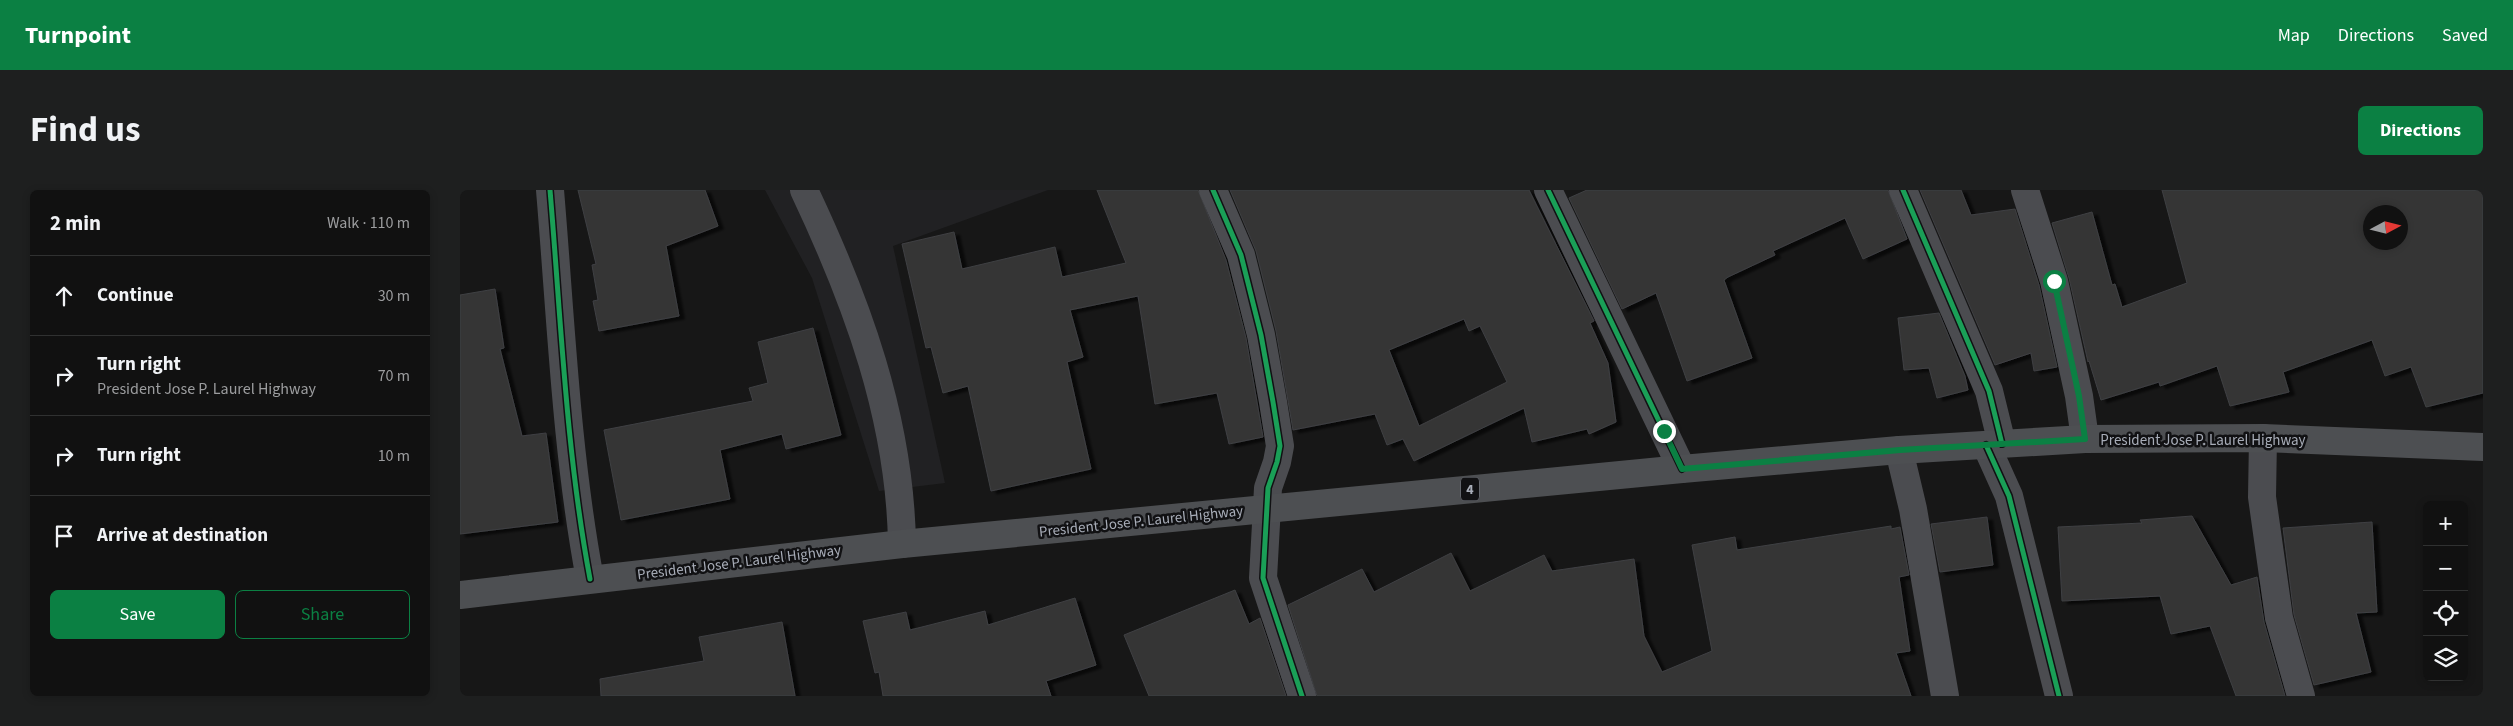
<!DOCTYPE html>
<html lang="en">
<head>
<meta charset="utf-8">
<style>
	body { margin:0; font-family:"Source Sans 3",sans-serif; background:#1e1f1f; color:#f1f3f6 }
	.controls { position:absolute; right:15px; bottom:15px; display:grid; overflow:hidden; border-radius:8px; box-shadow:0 2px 8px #0003 }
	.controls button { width:45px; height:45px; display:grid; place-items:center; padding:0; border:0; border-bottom:1px solid #303131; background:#111; color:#f1f3f6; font:25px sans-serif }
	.compass { position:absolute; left:1903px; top:15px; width:45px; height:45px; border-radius:50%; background:#111; box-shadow:0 2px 8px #0003; rotate:83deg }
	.stop { position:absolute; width:15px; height:15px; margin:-11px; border:4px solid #0b8043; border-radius:50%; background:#fff }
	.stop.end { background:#0b8043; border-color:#fff; box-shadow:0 1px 5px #0008 }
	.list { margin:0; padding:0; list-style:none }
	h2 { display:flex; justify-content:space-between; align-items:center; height:65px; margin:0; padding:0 20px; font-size:21px }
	h2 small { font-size:16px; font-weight:400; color:#9c9d9f }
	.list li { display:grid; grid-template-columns:32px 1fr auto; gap:15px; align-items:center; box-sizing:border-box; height:80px; padding:0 20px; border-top:1px solid #303131 }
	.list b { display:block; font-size:19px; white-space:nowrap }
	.list p { margin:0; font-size:16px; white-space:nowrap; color:#9c9d9f }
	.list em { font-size:16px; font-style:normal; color:#9c9d9f }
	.actions { display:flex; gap:10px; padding:15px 20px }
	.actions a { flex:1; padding:11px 0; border:1px solid #0b8043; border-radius:8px; text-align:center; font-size:18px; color:#0b8043 }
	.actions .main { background:#0b8043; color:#fff }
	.icon { flex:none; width:28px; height:28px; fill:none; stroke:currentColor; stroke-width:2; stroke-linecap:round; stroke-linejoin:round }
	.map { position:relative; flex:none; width:2023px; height:506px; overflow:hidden; border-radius:8px }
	header { display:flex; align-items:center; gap:30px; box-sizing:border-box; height:70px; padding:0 25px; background:#0b8043; color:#fff }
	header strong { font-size:24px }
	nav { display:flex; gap:28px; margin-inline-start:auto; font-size:18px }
	.intro { display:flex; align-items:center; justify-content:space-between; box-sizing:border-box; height:120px; padding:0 30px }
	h1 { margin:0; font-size:35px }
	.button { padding:12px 22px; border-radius:8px; background:#0b8043; color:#fff; font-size:18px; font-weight:700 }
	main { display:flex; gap:30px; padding:0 30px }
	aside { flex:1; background:#111; border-radius:8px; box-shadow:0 2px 8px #0003 }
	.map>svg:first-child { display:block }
	.built { fill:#212123 }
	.building { fill:#353536; stroke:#3f4043; fill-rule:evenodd; filter:url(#shadow) }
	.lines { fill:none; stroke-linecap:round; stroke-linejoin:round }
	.minor { stroke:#4b4c50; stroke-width:28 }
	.major { stroke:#4d4f52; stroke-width:28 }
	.cycleway-casing { stroke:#111113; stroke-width:8 }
	.cycleway { stroke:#1a9f57; stroke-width:5 }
	.route { stroke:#0b8043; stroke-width:6 }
	.labels { text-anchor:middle; stroke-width:5; stroke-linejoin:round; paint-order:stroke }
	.shield { fill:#111113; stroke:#7b7e86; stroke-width:1 }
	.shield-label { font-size:14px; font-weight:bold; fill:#a8adb8 }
	.street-label { font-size:15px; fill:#a8adb8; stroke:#111113 }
</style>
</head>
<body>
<header>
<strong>Turnpoint</strong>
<nav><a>Map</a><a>Directions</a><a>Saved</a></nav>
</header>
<div class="intro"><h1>Find us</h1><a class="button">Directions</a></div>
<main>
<aside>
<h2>2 min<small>Walk · 110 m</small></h2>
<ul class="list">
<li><svg class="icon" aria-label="ahead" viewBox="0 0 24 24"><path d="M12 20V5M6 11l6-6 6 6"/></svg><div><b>Continue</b></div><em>30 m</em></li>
<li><svg class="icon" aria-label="right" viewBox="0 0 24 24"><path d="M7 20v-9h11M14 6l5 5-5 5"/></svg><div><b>Turn right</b><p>President Jose P. Laurel Highway</p></div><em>70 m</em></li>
<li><svg class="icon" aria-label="right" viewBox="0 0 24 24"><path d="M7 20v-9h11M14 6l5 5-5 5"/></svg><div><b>Turn right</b></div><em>10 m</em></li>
<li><svg class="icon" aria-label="arrive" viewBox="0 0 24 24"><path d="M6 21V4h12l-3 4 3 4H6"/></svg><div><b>Arrive at destination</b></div></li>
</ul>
<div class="actions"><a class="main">Save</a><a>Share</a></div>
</aside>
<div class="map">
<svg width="2023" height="506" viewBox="0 0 2023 506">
	<defs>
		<filter id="shadow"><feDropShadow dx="5.5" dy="3" stdDeviation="1" flood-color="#0009"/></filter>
	</defs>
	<rect width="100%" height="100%" fill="#171717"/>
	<polygon class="built" points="305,0 588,0 433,56 485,293 419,301 352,88"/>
	<g class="building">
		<polygon points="118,0 245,0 258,36 206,56 219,126 139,141 133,111 138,110 132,75 136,74"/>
		<polygon points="637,0 738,0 766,70 786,148 803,247 769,254 757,203 695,214 678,106 610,120 623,167 607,172 631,279 531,301 508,196 483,203 471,157 466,158 442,54 494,42 502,79 595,57 602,87 666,73"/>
		<path d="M770 0H1069L1134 131 1130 133 1148 173 1156 232 1129 244 1127 239 1072 252 1064 218 954 271 943 249 927 255 915 224 833 240 816 141 796 61ZM1004 129 1009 141 1020 136 1047 192 959 236 929 160Z"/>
		<polygon points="1127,0 1428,0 1447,49 1403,69 1385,28 1313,61 1315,65 1268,87 1264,90 1292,168 1227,191 1196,103 1162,119 1109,8"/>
		<polygon points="1460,0 1501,0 1511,25 1555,19 1579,95 1597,177 1574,181 1571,163 1535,175"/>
		<path d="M1702 0H2023V203L1966 217 1951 177 1925 186 1912 150 1823 182 1829 202 1770 216 1757 176 1700 196 1699 192 1641 210 1629 171 1628 172 1609 88 1592 33 1632 22 1652 95 1655 94 1662 117 1727 93ZM1910 22H1940V52H1910Z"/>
		<polygon points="35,99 44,158 40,159 62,246 86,243 98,332 0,344 0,105"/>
		<polygon points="1479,123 1505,186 1508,200 1477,208 1469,178 1444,180 1438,128"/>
		<polygon points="353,138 381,245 326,259 322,244 260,260 270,309 161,330 144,240 293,211 289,198 308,193 298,152"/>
		<polygon points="1732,326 1771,395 1797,387 1804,432 1825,506 1776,506 1750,436 1711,444 1700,406 1602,411 1598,337 1682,333 1680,330"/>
		<polygon points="1527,327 1533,375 1480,382 1471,334"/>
		<polygon points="1912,332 1917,422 1896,423 1911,482 1854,495 1834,425 1823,338"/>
		<polygon points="1431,336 1431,339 1440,337 1449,385 1439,387 1450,461 1436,463 1451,506 857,506 828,415 902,379 914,402 991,363 1010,401 1084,365 1092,381 1174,369 1184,446 1202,482 1252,461 1232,355 1275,347 1277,360"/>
		<polygon points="775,400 789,434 800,428 826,506 689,506 664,445"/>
		<polygon points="615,408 636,475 586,491 591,506 423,506 419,482 415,483 403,431 446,422 450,440 525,421 528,435"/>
		<polygon points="322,432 335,506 141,506 140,489 244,471 239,447"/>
	</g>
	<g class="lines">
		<g class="minor">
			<path d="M90 0C101 130 106 261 130 389"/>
			<path d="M344 0C397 112 440 228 442 354"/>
			<polyline points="753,0 781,65 801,145 813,212 820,256 817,272 808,298 803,388 842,506"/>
			<polyline points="1088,0 1222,279"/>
			<polyline points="1443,0 1529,201 1542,254"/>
			<polyline points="1565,0 1594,91 1619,206 1625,249"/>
			<polyline points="1803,248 1802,307 1819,428 1841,506"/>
			<polyline points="1526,255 1549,306 1599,506"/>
			<polyline points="1439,260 1453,319 1485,506"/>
		</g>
		<polyline class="major" points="0,405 442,354 1222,279 1439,260 1625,249 1803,248 2023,257"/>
		<defs>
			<g id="cycleway">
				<path d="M90 0C101 130 106 261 130 389"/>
				<polyline points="753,0 781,65 801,145 813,212 820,256 817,272 808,298 803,388 842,506"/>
				<polyline points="1088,0 1222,279"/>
				<polyline points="1443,0 1529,201 1542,254"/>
				<polyline points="1526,255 1549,306 1599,506"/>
			</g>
		</defs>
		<use href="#cycleway" class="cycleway-casing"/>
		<use href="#cycleway" class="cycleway"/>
	</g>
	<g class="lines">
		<polyline class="route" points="1204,241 1222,279 1440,260 1625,249 1619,206 1594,91"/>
	</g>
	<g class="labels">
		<rect class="shield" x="1001" y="287.5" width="18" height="23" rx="4"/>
		<g class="shield-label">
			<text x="1010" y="304">4</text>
		</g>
		<g class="street-label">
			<text x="1743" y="255">President Jose P. Laurel Highway</text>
			<text transform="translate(681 331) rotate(-6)" y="5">President Jose P. Laurel Highway</text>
			<text transform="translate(279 372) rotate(-7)" y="5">President Jose P. Laurel Highway</text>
		</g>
	</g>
</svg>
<div class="controls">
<button>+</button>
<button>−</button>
<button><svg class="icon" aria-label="locate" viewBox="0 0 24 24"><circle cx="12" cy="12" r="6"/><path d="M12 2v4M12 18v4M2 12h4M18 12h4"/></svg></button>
<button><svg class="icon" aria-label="layers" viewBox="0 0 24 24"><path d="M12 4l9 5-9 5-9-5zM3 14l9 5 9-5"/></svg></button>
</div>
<svg class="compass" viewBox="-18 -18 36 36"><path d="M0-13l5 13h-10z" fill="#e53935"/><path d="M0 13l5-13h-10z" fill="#9c9d9f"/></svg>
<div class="stop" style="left:1594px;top:91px"></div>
<div class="stop end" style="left:1204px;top:241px"></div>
</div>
</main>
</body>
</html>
